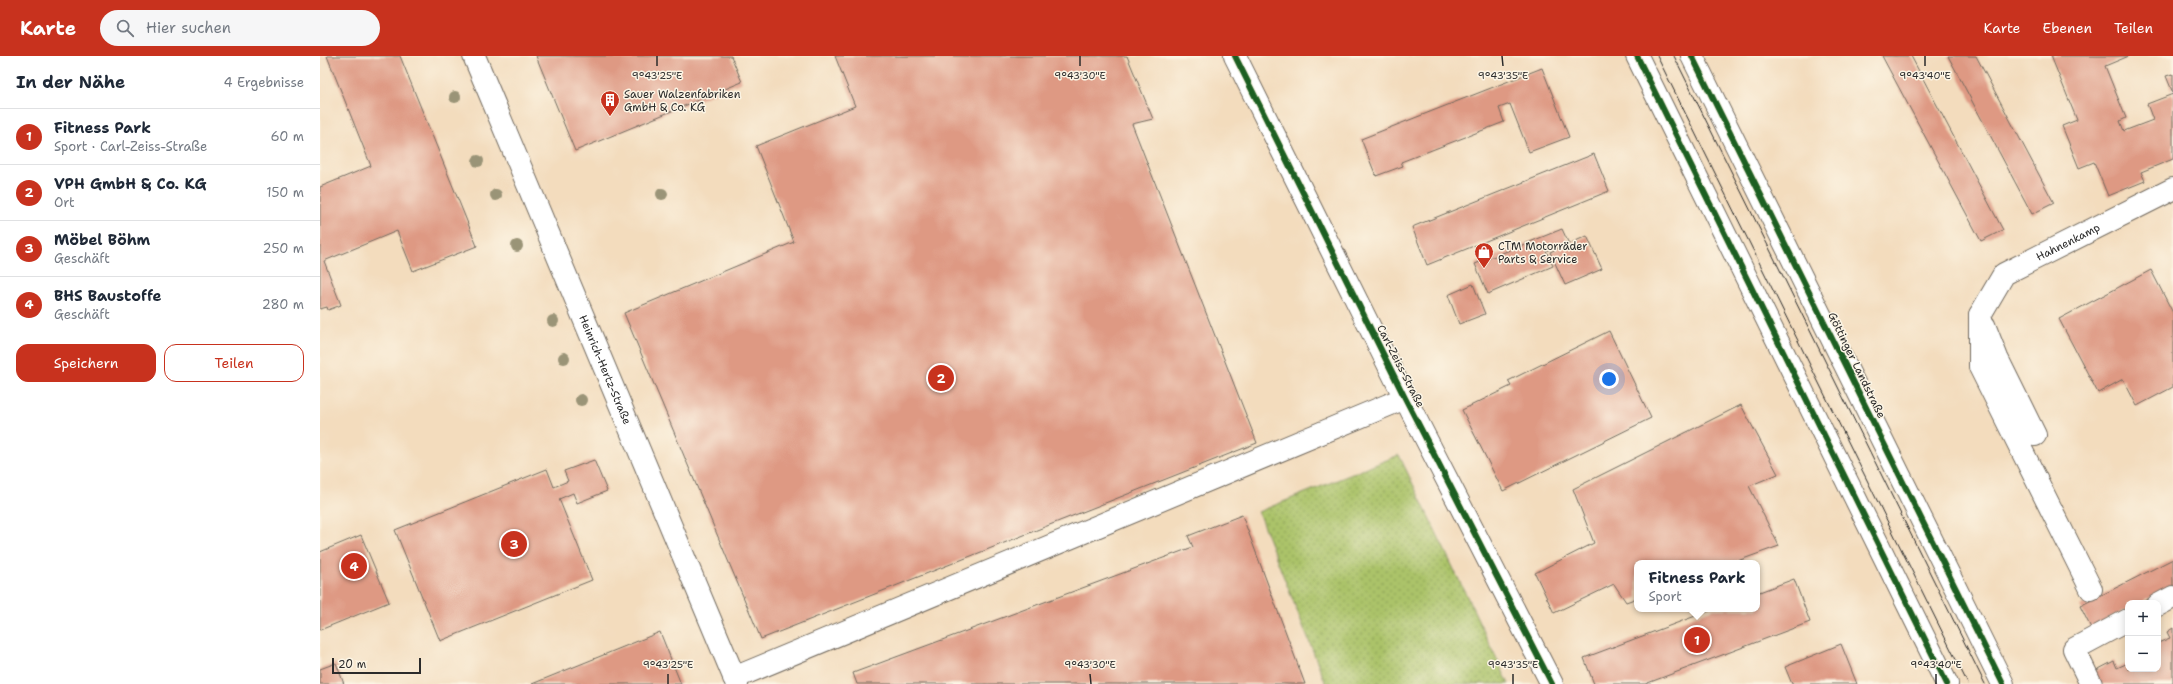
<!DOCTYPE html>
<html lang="de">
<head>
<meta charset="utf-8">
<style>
	body { margin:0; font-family:"Shantell Sans",sans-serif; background:#f6f6f7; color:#1f2937 }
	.controls { position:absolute; right:12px; bottom:12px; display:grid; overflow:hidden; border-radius:8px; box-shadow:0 2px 10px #0003 }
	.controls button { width:36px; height:36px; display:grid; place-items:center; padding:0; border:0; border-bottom:1px solid #e0e1e3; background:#fff; color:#1f2937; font:20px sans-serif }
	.scale { position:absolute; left:12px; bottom:10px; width:89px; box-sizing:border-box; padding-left:4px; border:2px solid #2b2b2b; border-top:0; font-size:11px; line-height:14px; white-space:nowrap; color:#2b2b2b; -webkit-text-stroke:3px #fcf5e5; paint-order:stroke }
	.you { position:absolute; left:1289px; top:323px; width:14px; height:14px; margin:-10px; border:3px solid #fff; border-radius:50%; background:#1a73e8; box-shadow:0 0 0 6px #1a73e833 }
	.badge { display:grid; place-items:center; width:26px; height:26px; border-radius:50%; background:#c8321e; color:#fff; font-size:13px; font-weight:700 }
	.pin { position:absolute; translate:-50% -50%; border:2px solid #fff; box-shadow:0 1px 4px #0006 }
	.popup { position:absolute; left:1314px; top:504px; width:126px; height:52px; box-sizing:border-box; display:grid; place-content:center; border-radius:8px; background:#fff; filter:drop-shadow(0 1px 3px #0005); font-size:13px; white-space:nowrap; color:#747a83 }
	.popup b { font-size:15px; color:#1f2937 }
	.popup::after { content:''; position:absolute; left:50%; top:100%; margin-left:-8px; border:8px solid transparent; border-top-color:#fff }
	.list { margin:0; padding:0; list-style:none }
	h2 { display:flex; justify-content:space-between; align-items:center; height:52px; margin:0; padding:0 16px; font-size:17px }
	h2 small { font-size:13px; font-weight:400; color:#747a83 }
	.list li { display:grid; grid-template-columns:26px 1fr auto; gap:12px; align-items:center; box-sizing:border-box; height:56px; padding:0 16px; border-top:1px solid #e0e1e3 }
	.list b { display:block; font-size:15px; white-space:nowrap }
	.list p { margin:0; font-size:13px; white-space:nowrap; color:#747a83 }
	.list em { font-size:13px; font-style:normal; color:#747a83 }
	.actions { display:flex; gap:8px; padding:12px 16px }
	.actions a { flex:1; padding:9px 0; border:1px solid #c8321e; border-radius:12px; text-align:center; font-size:14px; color:#c8321e }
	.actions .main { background:#c8321e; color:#fff }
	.icon { flex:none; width:22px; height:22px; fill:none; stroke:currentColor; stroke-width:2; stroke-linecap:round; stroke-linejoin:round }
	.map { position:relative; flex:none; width:1853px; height:628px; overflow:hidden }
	header { display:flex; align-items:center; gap:24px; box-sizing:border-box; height:56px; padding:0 20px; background:#c8321e; color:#fff }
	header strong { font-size:19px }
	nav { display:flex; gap:22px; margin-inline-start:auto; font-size:14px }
	.search { width:280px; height:36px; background:#f6f6f7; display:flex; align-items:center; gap:10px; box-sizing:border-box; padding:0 14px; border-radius:22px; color:#747a83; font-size:15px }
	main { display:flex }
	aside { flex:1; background:#fff }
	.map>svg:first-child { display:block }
	.grass { fill:url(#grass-dots); stroke:#6b774a }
	.building { fill:#de9983 }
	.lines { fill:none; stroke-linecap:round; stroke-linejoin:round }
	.minor-casing { stroke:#71695e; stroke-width:24 }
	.minor { stroke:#fff; stroke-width:22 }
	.tram { stroke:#2b2b2b; stroke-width:1 }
	.cycleway-casing { stroke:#fcf5e5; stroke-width:8 }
	.cycleway { stroke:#1b5e20; stroke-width:6 }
	.tree { fill:#9a9477 }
	.ticks { fill:none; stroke:#2b2b2b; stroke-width:1.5 }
	.labels { text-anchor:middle; stroke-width:3; stroke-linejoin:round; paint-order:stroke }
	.poi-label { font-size:11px; fill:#2b2b2b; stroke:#fcf5e5; text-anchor:start }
	.street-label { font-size:11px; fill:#2b2b2b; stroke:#fcf5e5 }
	.ticks-label { font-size:10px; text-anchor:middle; fill:#2b2b2b; stroke:#fcf5e5; stroke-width:3; stroke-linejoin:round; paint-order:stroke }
</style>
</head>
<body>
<header>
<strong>Karte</strong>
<div class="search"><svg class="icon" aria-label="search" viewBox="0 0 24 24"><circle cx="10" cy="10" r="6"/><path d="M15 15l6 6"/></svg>Hier suchen</div>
<nav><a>Karte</a><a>Ebenen</a><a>Teilen</a></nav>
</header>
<main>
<aside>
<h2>In der Nähe<small>4 Ergebnisse</small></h2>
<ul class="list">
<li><span class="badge">1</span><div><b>Fitness Park</b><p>Sport · Carl-Zeiss-Straße</p></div><em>60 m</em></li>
<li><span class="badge">2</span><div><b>VPH GmbH &amp; Co. KG</b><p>Ort</p></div><em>150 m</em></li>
<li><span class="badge">3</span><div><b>Möbel Böhm</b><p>Geschäft</p></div><em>250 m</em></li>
<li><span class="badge">4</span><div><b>BHS Baustoffe</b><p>Geschäft</p></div><em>280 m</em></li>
</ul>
<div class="actions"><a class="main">Speichern</a><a>Teilen</a></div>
</aside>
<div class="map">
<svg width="1853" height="628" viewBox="0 0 1853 628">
	<defs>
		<pattern id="grass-dots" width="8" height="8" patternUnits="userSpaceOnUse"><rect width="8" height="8" fill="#abc369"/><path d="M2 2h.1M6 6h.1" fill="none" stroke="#8b9f57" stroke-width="1.8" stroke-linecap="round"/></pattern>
	</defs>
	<rect width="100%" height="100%" fill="#fcf5e5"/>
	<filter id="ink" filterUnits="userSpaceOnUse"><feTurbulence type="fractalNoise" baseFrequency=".025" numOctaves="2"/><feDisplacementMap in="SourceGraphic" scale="8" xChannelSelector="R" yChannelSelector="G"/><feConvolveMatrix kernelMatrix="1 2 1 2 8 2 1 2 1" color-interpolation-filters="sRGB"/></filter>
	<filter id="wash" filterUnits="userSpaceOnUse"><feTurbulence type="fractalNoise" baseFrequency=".012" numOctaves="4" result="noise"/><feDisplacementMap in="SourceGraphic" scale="16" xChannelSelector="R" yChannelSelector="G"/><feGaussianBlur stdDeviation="0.9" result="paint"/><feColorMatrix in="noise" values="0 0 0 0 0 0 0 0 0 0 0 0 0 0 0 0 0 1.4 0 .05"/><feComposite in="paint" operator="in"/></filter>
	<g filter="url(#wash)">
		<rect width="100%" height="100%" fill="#f3dcbd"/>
		<polygon class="grass" points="1079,399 1189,628 1006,628 938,456"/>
		<g id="blocks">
			<g class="building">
				<polygon points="7,0 80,0 157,190 93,215 77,175 4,205 21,249 8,254 7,251 0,253 0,131 51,110"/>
				<polygon points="216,0 411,0 422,26 255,95"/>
				<polygon points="515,0 807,0 833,63 812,68 937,387 441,583 304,257 474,186 436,90 535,50"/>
				<polygon points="1562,0 1591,0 1683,174 1661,185"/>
				<polygon points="1628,0 1656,0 1734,147 1712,158"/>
				<polygon points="1731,0 1809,0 1785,10 1806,62 1800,65 1804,75 1833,64 1827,48 1853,38 1853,103 1821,116 1825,125 1788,140 1774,106 1759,112 1742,70 1757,64"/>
				<polygon points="1222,12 1249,81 1209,96 1190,48 1179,52 1184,66 1081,106 1083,110 1056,120 1041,83"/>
				<polygon points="1853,18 1853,37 1846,20"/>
				<polygon points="1274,98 1289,135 1107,209 1092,171"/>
				<polygon points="1242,173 1248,186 1226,195 1233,210 1168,238 1155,208"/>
				<polygon points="1267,180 1282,213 1245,229 1230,196"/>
				<polygon points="1831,214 1853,257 1853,331 1817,350 1803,323 1778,337 1739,263"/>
				<polygon points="1153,228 1165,258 1139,268 1128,239"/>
				<polygon points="1289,275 1331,362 1183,435 1142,354 1191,330 1188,325"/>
				<polygon points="1421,349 1458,418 1429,430 1459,490 1412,507 1317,507 1317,542 1306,546 1294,528 1234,557 1215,517 1274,487 1253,433"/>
				<polygon points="274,404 287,435 257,447 253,437 239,443 272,524 120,585 75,474 227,413 234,431 248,425 244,415"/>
				<polygon points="922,459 985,628 537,628 533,617 873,491 868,480"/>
				<polygon points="41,479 69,546 0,574 0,496"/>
				<polygon points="1853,503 1853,530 1820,547 1808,547 1808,553 1771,572 1760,550"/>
				<polygon points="1474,523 1490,566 1325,628 1274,628 1264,602 1394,553 1437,553 1437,537"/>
				<polygon points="1853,572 1853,628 1779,628 1773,616 1794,605 1797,612 1808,607 1808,613 1838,613 1838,587 1850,582 1847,576"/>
				<polygon points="340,576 361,628 212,628"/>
				<polygon points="1521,588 1537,628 1472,628 1465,611"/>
				<polygon points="16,607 24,628 0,628 0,613"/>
			</g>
		</g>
	</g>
	<g filter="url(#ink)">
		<use href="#blocks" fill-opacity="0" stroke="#71695e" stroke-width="1"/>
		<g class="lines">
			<defs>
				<g id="minor">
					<path id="s1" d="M154 0 417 628"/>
					<polyline points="915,0 1085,342 1232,628"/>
					<polyline points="1317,0 1627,628"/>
					<polyline points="1372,0 1683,628"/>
					<polyline points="1660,259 1660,311 1771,533"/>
					<path id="s2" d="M1660 259 1684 218 1853 133"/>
					<polyline points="1664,269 1677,302 1715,379"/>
					<polyline points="1838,549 1853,541"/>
					<polyline points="414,622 1085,342"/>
					<polyline points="1771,628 1754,593 1808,564"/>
				</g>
			</defs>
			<use href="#minor" class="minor-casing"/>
			<use href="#minor" class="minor"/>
			<g class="tram">
				<polyline points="1337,0 1648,628"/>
				<polyline points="1354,0 1665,628"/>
			</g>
			<defs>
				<g id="cycleway">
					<polyline points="915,0 1085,342 1232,628"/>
					<polyline points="1317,0 1627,628"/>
					<polyline points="1372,0 1683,628"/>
				</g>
			</defs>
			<use href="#cycleway" class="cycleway-casing"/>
			<use href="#cycleway" class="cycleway"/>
		</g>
		<g class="tree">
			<circle cx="135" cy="41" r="6"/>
			<circle cx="158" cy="105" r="6"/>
			<circle cx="342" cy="138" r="6"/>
			<circle cx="176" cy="139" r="6"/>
			<circle cx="197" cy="190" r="6"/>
			<circle cx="233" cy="265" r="6"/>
			<circle cx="244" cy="302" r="6"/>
			<circle cx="261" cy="344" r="6"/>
		</g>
	</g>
	<path class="ticks" d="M337 0V10M760 0V10M1182 0 1183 10M1605 0V10M348 618V628M770 618 771 628M1193 618V628M1616 618V628"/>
	<defs>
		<symbol id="building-pin" viewBox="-11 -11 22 30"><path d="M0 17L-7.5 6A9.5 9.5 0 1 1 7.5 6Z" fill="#c8321e" stroke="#fcf5e5"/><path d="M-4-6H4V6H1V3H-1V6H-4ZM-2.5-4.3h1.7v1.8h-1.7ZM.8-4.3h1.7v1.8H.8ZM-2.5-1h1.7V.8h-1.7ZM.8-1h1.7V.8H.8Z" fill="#fff"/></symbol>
		<symbol id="shop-pin" viewBox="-11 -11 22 30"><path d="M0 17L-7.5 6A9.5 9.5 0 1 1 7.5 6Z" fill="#c8321e" stroke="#fcf5e5"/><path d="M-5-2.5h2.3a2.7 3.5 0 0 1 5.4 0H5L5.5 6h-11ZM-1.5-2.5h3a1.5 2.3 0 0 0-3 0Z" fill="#fff"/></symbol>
	</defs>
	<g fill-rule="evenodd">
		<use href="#building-pin" x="279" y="33" width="22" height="30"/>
		<use href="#shop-pin" x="1153" y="185" width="22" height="30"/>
	</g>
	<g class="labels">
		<g class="poi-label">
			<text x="304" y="42">Sauer Walzenfabriken<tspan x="304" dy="13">GmbH &amp; Co. KG</tspan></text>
			<text x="1178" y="194">CTM Motorräder<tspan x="1178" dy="13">Parts &amp; Service</tspan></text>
		</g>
		<g class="street-label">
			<text dy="4" stroke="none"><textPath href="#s2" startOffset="119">Hahnenkamp</textPath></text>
			<text transform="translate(1537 309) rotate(64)" y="4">Göttinger Landstraße</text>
			<text transform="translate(1081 310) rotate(63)" y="4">Carl-Zeiss-Straße</text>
			<text dy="4" stroke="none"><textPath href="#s1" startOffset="340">Heinrich-Hertz-Straße</textPath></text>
		</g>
	</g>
	<g class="ticks-label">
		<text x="760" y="23">9°43'30"E</text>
		<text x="1183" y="23">9°43'35"E</text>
		<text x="337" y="23">9°43'25"E</text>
		<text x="1605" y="23">9°43'40"E</text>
		<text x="348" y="612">9°43'25"E</text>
		<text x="770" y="612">9°43'30"E</text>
		<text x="1193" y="612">9°43'35"E</text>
		<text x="1616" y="612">9°43'40"E</text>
	</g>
</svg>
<div class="controls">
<button>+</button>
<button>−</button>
</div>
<div class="scale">20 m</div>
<div class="you"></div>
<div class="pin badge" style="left:1377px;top:584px">1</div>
<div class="popup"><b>Fitness Park</b>Sport</div>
<div class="pin badge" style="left:621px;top:322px">2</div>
<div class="pin badge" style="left:194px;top:488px">3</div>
<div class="pin badge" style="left:34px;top:510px">4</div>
</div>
</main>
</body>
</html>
